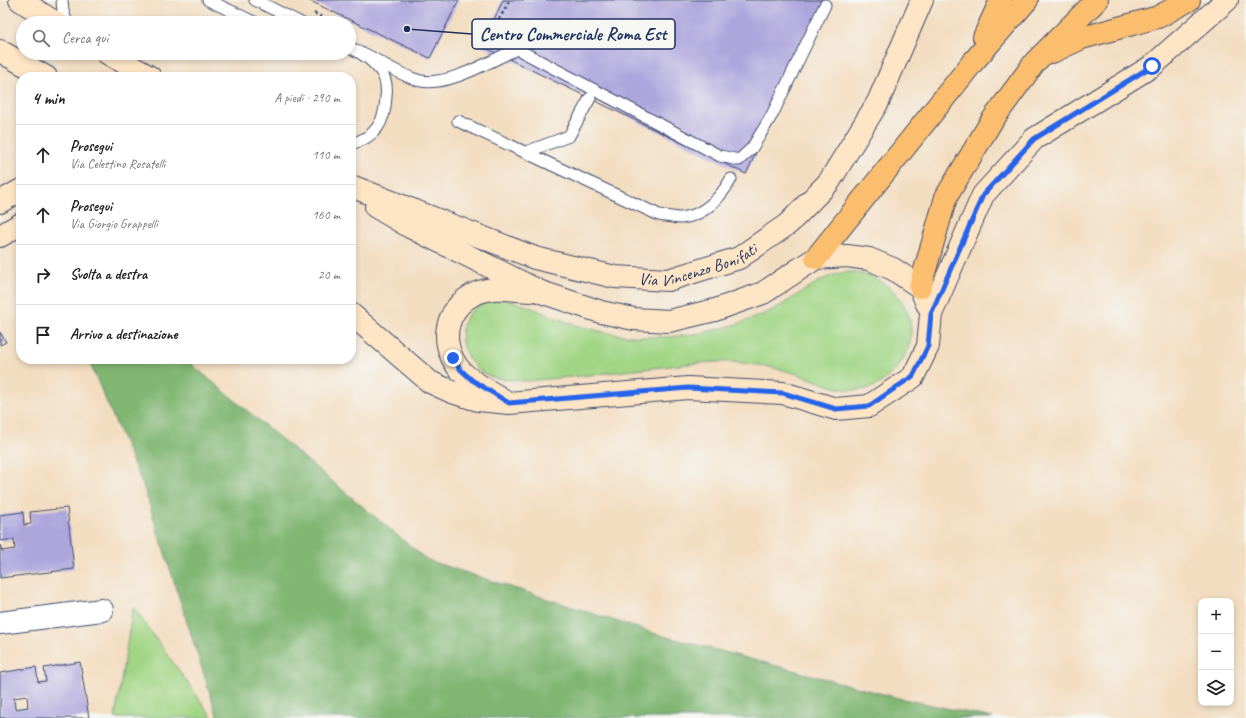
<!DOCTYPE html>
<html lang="it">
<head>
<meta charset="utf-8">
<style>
	body { margin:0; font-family:Caveat,sans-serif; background:#f6f6f6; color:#222 }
	.controls { position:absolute; right:12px; bottom:12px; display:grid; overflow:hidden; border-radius:8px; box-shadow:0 2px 6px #0003 }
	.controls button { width:36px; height:36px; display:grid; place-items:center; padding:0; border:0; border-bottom:1px solid #e0e0e0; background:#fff; color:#222; font:20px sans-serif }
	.stop { position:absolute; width:12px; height:12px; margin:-9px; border:3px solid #2563eb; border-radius:50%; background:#fff }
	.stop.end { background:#2563eb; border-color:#fff; box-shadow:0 1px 4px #0008 }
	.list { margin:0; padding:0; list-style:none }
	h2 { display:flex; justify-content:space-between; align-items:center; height:52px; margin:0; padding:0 16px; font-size:17px }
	h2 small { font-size:13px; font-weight:400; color:#767676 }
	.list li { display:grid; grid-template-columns:26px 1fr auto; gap:12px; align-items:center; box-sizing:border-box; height:60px; padding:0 16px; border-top:1px solid #e0e0e0 }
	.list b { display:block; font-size:15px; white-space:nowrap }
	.list p { margin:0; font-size:13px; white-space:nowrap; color:#767676 }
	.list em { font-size:13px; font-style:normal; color:#767676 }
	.icon { flex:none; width:22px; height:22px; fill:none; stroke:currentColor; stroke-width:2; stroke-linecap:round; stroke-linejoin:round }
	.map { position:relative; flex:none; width:1246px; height:718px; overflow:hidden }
	.search { position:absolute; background:#fff; box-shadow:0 2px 6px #0003; left:16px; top:16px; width:340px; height:44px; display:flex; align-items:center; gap:10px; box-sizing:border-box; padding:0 14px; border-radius:22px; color:#767676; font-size:15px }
	.panel { position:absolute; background:#fff; box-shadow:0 2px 6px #0003; left:16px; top:72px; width:340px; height:292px; border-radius:16px }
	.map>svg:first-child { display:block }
	.green { fill:#a1d585; stroke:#5e8272 }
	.forest { fill:#80b672; stroke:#4e7268 }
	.building { fill:#ada6dd; fill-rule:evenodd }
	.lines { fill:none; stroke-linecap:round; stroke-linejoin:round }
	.lane-casing { stroke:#3b496d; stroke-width:13 }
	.street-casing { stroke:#3b496d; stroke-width:24 }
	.secondary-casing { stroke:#3b496d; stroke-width:24 }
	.highway-casing { stroke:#3b496d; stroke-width:24 }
	.path { stroke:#3b496d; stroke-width:2.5; stroke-dasharray:3 3; stroke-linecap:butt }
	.lane { stroke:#fff; stroke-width:11 }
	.street { stroke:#fff; stroke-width:22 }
	.secondary { stroke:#fde5c5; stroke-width:22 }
	.highway { stroke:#fbbd6e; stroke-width:22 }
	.route { stroke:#2563eb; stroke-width:5 }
	.labels { text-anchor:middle; stroke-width:3.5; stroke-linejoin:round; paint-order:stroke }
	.street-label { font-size:17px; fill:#1b2f5e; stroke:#f6f6f2 }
	.leader { fill:none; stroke:#1b2f5e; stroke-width:1.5 }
	.callout-dot { fill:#1b2f5e; stroke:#f6f6f2; stroke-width:1.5 }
	.callout { fill:#f6f6f2; stroke:#1b2f5e; stroke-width:1.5 }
	.callout-label { font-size:18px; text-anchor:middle; font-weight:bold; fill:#1b2f5e }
</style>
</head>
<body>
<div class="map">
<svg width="1246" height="718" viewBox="0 0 1246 718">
	<rect width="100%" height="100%" fill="#f6f6f2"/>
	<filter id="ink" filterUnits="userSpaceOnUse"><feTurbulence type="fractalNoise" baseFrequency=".025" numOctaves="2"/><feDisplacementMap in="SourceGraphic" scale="8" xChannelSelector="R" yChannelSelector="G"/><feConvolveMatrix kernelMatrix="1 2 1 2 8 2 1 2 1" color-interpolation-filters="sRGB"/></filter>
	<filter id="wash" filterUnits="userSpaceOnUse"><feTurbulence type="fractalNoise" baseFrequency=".012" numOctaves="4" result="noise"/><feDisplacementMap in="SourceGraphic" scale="16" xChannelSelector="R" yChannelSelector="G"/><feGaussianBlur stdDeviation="0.9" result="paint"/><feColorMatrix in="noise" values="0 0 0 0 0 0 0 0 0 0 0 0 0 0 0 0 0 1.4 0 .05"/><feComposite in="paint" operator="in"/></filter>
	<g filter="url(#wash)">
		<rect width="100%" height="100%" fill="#f3ddc0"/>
		<g class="green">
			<path d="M852 272C904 278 932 334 892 373 885 380 876 387 867 389 839 394 819 380 794 373 774 367 754 364 734 362 707 361 680 365 653 368 611 372 568 378 526 381 514 380 498 380 487 375 468 366 456 341 464 322 470 307 486 300 501 300 523 301 543 314 564 321 605 336 652 341 695 334 723 329 751 321 776 308 800 296 823 272 852 272Z"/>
			<polygon points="133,607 213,718 115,718"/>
		</g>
		<polygon class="forest" points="88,359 185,359 427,560 656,634 894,697 993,718 218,718 144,488"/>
		<g id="blocks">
			<g class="building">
				<polygon points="308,0 459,0 430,58"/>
				<polygon points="503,0 828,0 746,174 482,46"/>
				<polygon points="0,332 6,342 0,345"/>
				<polygon points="67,508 74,569 0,578 0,545 2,551 15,549 14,539 0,541 0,515 23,512 24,525 31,524 30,512"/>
				<path d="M80 662 89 718H0V673L36 667 38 682 46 681 44 668ZM27 696 28 707 15 709 14 698Z"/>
			</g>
		</g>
	</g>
	<g filter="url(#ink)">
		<use href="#blocks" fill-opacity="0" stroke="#3b496d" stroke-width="1"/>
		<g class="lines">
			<defs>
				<g id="lane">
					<polyline points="62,0 63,11 67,23"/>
					<polyline points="208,0 256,23"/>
					<polyline points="255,0 301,23"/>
					<path d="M349 47C362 53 374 61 382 73 386 80 387 90 386 97 385 122 376 137 351 144"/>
					<path d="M365 54C381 62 403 77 421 81 450 86 490 61 517 49L720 156 739 160 752 148 772 115 825 5"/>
					<path d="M458 121 659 215C666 216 674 218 681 218 704 216 721 197 731 179"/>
					<polyline points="526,152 569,136 590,98"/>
				</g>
				<polyline id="street" points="0,623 102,610"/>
				<g id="secondary">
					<polyline points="20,0 56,23"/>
					<polyline points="0,51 46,77"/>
					<polyline points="107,53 150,77"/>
					<path id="s1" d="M351 186 535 258 615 277 668 280 739 258 788 224 829 182 878 102 922 0"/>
					<polyline points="0,202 21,190"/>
					<polyline points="376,207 410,227 541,292 601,312 634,319 669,321 715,310 763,293 816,258 847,256 869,259 893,269 920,287 927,304"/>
					<polyline points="0,236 21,224"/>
					<polyline points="351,314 430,382 452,392 478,400 509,403 688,388 783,393 836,409 869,406 913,377 928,346 931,314 983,195 1034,139 1152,66 1227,0"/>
					<path d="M502 399C488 390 472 383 461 371 432 338 451 293 493 289 505 288 518 291 530 291"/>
				</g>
				<g id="highway">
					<polyline points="984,37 1001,0"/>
					<polyline points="1052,52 1082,38 1158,17 1189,0"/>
					<polyline points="816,258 973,62 1027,0"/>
					<polyline points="920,287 946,197 991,122 1035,62 1097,0"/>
				</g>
			</defs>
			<use href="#lane" class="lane-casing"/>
			<use href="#street" class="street-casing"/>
			<use href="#secondary" class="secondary-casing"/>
			<use href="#highway" class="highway-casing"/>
			<g class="path">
				<polyline points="314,13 334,23"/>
				<polyline points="484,46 510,0"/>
			</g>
			<use href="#lane" class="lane"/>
			<use href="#street" class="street"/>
			<use href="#secondary" class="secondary"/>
			<use href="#highway" class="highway"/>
		</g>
	</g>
	<g class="lines" filter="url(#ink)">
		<polyline class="route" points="453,358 461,370 472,380 509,403 688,388 783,393 836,409 869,406 913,376 928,346 931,314 983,195 1034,139 1152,66"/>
	</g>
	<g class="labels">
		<g class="street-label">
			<text dy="6" stroke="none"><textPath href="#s1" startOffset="365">Via Vincenzo Bonifati</textPath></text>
		</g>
	</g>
	<path class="leader" d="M407 29L472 34"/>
	<circle class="callout-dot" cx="407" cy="29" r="4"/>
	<rect class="callout" x="472" y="19" width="203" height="30" rx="4"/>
	<g class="callout-label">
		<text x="573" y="40">Centro Commerciale Roma Est</text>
	</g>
</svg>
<div class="controls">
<button>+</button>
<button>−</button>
<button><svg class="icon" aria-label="layers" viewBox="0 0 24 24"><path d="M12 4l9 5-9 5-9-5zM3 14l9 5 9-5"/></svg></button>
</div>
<div class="stop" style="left:1152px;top:66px"></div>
<div class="stop end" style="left:453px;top:358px"></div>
<div class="search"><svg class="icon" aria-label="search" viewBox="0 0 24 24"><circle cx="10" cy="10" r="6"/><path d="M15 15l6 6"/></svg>Cerca qui</div>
<section class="panel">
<h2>4 min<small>A piedi · 290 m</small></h2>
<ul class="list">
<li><svg class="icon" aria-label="ahead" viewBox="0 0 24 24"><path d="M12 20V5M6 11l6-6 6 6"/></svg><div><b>Prosegui</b><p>Via Celestino Rosatelli</p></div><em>110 m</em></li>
<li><svg class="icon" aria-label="ahead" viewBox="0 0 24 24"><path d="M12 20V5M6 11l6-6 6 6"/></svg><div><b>Prosegui</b><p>Via Giorgio Grappelli</p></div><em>160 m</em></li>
<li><svg class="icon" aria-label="right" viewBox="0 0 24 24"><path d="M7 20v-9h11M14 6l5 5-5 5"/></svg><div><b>Svolta a destra</b></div><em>20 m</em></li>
<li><svg class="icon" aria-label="arrive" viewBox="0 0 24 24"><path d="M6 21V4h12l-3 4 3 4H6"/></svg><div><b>Arrivo a destinazione</b></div></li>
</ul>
</section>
</div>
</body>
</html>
